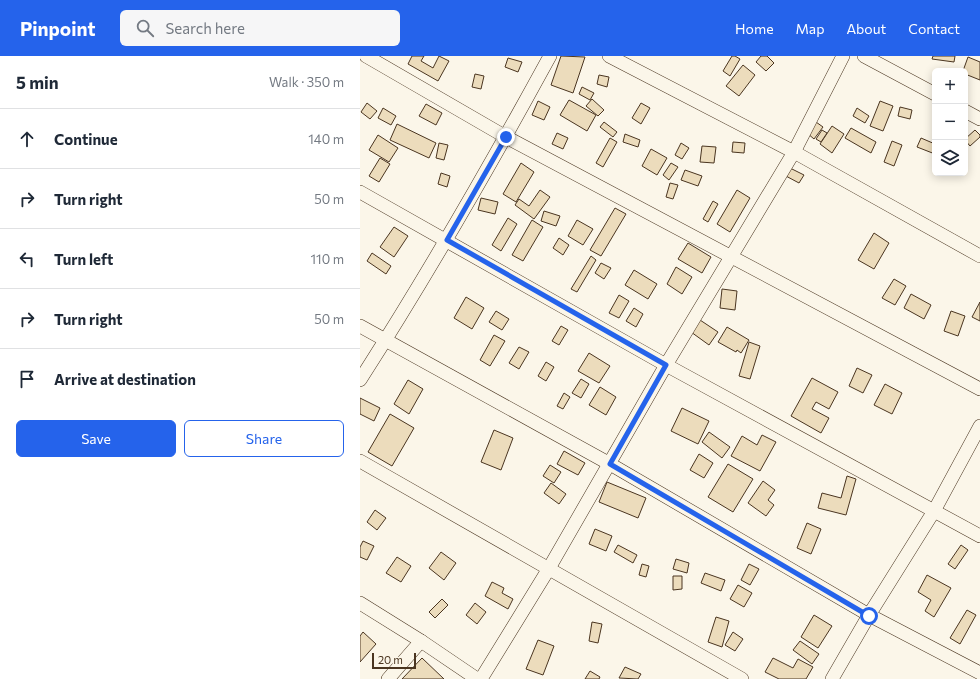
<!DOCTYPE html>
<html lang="en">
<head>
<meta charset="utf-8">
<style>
	body { margin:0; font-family:Commissioner,sans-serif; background:#f6f6f7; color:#1f2937 }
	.controls { position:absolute; right:12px; top:12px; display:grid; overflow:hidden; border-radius:6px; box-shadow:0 2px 10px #0003 }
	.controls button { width:36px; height:36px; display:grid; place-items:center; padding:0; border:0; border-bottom:1px solid #e0e1e3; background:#fff; color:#1f2937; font:20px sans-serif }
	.scale { position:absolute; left:12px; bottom:10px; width:44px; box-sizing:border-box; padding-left:4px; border:2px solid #4a3520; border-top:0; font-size:11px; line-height:14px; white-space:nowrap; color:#4a3520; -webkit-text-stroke:3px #fbf6e9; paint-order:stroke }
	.stop { position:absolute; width:12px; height:12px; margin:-9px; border:3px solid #2563eb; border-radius:50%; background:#fff }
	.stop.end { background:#2563eb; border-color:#fff; box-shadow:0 1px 4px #0008 }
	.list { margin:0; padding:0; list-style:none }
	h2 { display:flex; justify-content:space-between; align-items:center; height:52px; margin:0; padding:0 16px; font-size:17px }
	h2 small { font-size:13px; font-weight:400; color:#747a83 }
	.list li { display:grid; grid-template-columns:26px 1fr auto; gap:12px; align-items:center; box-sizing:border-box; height:60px; padding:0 16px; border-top:1px solid #e0e1e3 }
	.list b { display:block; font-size:15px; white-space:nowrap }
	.list em { font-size:13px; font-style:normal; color:#747a83 }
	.actions { display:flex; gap:8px; padding:12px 16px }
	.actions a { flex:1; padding:9px 0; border:1px solid #2563eb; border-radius:6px; text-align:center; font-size:14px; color:#2563eb }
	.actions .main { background:#2563eb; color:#fff }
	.icon { flex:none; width:22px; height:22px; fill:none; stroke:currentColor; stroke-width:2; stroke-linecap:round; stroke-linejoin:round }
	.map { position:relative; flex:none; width:620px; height:623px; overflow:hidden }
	header { display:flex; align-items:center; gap:24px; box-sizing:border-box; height:56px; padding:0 20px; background:#2563eb; color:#fff }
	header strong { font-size:19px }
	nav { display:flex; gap:22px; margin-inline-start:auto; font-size:14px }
	.search { width:280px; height:36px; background:#f6f6f7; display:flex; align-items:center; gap:10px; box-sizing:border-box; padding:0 14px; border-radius:6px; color:#747a83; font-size:15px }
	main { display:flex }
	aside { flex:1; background:#fff }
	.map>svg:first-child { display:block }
	.building { fill:#ecdcbc; stroke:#4a3520 }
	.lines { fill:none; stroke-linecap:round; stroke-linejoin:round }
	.street-casing { stroke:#4a3520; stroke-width:14 }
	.street { stroke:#fbf6e9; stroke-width:13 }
	.route { stroke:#2563eb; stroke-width:5 }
</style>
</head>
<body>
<header>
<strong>Pinpoint</strong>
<div class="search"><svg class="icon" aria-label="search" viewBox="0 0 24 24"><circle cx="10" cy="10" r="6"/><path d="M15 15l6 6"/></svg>Search here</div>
<nav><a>Home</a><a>Map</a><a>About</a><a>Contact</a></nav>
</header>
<main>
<aside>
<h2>5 min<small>Walk · 350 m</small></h2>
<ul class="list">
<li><svg class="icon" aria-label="ahead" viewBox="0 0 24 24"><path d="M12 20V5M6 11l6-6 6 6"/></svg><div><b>Continue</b></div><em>140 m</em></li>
<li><svg class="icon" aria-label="right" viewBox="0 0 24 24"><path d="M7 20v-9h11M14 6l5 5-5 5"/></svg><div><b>Turn right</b></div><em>50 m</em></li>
<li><svg class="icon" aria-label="left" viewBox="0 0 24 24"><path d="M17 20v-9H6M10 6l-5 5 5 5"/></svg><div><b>Turn left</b></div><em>110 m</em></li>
<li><svg class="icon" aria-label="right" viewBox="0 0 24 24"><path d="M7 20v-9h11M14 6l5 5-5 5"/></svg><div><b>Turn right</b></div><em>50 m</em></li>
<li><svg class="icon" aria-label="arrive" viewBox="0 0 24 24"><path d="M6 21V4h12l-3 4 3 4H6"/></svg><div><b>Arrive at destination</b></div></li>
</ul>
<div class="actions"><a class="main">Save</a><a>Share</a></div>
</aside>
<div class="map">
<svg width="620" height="623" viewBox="0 0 620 623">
	<rect width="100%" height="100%" fill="#fbf6e9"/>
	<g class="building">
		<polygon points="52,0 64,0 61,5 73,12 79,0 89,5 78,25 48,8"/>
		<polygon points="201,0 225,1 213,37 191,29"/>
		<polygon points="372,0 375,0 380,3 370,20 363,15"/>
		<polygon points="401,0 407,0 414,7 406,15 396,6"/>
		<polygon points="573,0 595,0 594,6 572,3"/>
		<polygon points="608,1 620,6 620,24 605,18 605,15 603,15"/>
		<polygon points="148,2 162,6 158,16 145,11"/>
		<polygon points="383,9 395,19 379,40 366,30"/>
		<polygon points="115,18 124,20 121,33 112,31"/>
		<polygon points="239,19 249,21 247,31 237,28"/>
		<polygon points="222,31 234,37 230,44 219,38"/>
		<polygon points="232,43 244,54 238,60 226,50"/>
		<polygon points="209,44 236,59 227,75 200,59"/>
		<polygon points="178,45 190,51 184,64 172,59"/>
		<polygon points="520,45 533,50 523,75 510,70"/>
		<polygon points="7,47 17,55 10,63 1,56"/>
		<polygon points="281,47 290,52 281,68 272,62"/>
		<polygon points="66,48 82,57 76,69 59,60"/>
		<polygon points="540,51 552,54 550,63 538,60"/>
		<polygon points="23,52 36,60 31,69 18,62"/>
		<polygon points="497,52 509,60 505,67 493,60"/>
		<polygon points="244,66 257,76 253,81 240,71"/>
		<polygon points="456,66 463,71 454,83 447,77"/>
		<polygon points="37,68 76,87 69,102 30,84"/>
		<polygon points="472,70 484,78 472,97 460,88"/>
		<polygon points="491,72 516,86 511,97 485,82"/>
		<polygon points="462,74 467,77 461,86 456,83"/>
		<polygon points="615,74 620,79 620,81 610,90 605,84 605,83"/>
		<polygon points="197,77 208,82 203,93 192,88"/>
		<polygon points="265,78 280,84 278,91 263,86"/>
		<polygon points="18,79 38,92 29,106 9,94"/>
		<polygon points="250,82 257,86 243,111 236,107"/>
		<polygon points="561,82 575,88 575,98 557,91"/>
		<polygon points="532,85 542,89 534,110 524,106"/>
		<polygon points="373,86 385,87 384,97 372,96"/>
		<polygon points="79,87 88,89 84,104 76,102"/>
		<polygon points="321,87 329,92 322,103 315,99"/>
		<polygon points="342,90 356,91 354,107 340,106"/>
		<polygon points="291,93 307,102 297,119 282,110"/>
		<polygon points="20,102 30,108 19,126 9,120"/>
		<polygon points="161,107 174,116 156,146 143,138"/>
		<polygon points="311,107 318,111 309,124 303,119"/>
		<polygon points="428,111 444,119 439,127 424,119"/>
		<polygon points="325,114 342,120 338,130 321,124"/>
		<polygon points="81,117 90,120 87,131 78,128"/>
		<polygon points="310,127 318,129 313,143 306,141"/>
		<polygon points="180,134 190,141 174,163 155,149 159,143 169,150"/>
		<polygon points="377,134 390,142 370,176 357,168"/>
		<polygon points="121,142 138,146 135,158 118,154"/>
		<polygon points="353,145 358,148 348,166 343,163"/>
		<polygon points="255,152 266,158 241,200 230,194"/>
		<polygon points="184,155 200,160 196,170 181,165"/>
		<polygon points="148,162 157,168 141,195 132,189"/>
		<polygon points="172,164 183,171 163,205 152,199"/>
		<polygon points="217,164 233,173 223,189 208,180"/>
		<polygon points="34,171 48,180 34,201 20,191"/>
		<polygon points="514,177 529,187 514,213 498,204"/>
		<polygon points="199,182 209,189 203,199 193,192"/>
		<polygon points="328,187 351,201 342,217 318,203"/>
		<polygon points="12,197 31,210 26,218 7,205"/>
		<polygon points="231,200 236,204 217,236 211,233"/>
		<polygon points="241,207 251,212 244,223 235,217"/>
		<polygon points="316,211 332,221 322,238 307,228"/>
		<polygon points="274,214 297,228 288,243 265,229"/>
		<polygon points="534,223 546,230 535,249 522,242"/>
		<polygon points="362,233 377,235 375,254 360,252"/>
		<polygon points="551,238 571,249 564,263 544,252"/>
		<polygon points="259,239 269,245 259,262 249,257"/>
		<polygon points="106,241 124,252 112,273 94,262"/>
		<polygon points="620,246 620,265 612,261"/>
		<polygon points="274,252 283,258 276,271 266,265"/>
		<polygon points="136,255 149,263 142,274 129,266"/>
		<polygon points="591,255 605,260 598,280 584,275"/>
		<polygon points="340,264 358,276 349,289 331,276"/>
		<polygon points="201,270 208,274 199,289 192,285"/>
		<polygon points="367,271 389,284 381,297 377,294 376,296 358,286"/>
		<polygon points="134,279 145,285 130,310 120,304"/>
		<polygon points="389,286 400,290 390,323 379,320"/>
		<polygon points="159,291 169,296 159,313 149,307"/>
		<polygon points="229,297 250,310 239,327 218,315"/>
		<polygon points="186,306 194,311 186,325 178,320"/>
		<polygon points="497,312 512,319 503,337 489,330"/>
		<polygon points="452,322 478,336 469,353 456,346 452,353 469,362 461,377 431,360"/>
		<polygon points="221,323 229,328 221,342 212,337"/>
		<polygon points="48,324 63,333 49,358 34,348"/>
		<polygon points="525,328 542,337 532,358 514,349"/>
		<polygon points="240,331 256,341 246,359 229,349"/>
		<polygon points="204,337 210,341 203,353 197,350"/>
		<polygon points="0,342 20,352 14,365 0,358"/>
		<polygon points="322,352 349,365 338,388 311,375"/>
		<polygon points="30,358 54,372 32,410 8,396"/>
		<polygon points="134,374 153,382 141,414 121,406"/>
		<polygon points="349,376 370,391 362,402 342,386"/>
		<polygon points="402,379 416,386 400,415 371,400 382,380 397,389"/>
		<polygon points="204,395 225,407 218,419 197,408"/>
		<polygon points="339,398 353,407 344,422 330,414"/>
		<polygon points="368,408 393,423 373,456 348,441"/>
		<polygon points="190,409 201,416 194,427 183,420"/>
		<polygon points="487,420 496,423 486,459 458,452 462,437 481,442"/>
		<polygon points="403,425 415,434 408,444 414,449 406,460 388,447"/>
		<polygon points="247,426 286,442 278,462 239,446"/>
		<polygon points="191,427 206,438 199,448 184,437"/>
		<polygon points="15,454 26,462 17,474 7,466"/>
		<polygon points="447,467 461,473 451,498 437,492"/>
		<polygon points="235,473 252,480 246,495 229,488"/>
		<polygon points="3,485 14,490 7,504 0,501 0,491"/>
		<polygon points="258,489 277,499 273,507 254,496"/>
		<polygon points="601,489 608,494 595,513 588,508"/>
		<polygon points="81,496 96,507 84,524 69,512"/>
		<polygon points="37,501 51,510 41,526 26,517"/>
		<polygon points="316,503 329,507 327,517 313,513"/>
		<polygon points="282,508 289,510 286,521 279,519"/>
		<polygon points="389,508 399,513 390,529 381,524"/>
		<polygon points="345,517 365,524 361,535 341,527"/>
		<polygon points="567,519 591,532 574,561 565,555 571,544 558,536"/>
		<polygon points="313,520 322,520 322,533 313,534"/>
		<polygon points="132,526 144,532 142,537 153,543 148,553 125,540"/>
		<polygon points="378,529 392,537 384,551 370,543"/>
		<polygon points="82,543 88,549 75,562 69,556"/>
		<polygon points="115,547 126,556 117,568 106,559"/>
		<polygon points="607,554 616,559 600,588 590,582"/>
		<polygon points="454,559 472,570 458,592 441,581"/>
		<polygon points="356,561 369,565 362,591 348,586"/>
		<polygon points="232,566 242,568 238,587 229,585"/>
		<polygon points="3,576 16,588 0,606 0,580"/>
		<polygon points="373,576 383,583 375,595 365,589"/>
		<polygon points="178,584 194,590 183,619 166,613"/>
		<polygon points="440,585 459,598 452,608 433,594"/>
		<polygon points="62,602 84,623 42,623"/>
		<polygon points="413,602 433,612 438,603 453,611 446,623 419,623 405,616"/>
		<polygon points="265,611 281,618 278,623 259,622"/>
		<polygon points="230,615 240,621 239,623 225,623"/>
	</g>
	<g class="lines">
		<defs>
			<g id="street">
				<polyline points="6,0 146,81 620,333"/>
				<polyline points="249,0 434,96 620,200"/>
				<polyline points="504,0 575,38"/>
				<polyline points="605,55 620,63"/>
				<polyline points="0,136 306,309 620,480"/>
				<polyline points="0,270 250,408 509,559 620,617"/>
				<path d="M0 324C68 218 130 110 190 0"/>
				<polyline points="0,405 382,623"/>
				<polyline points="0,547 61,585 117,623"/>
				<polyline points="28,623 61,585"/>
				<polyline points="121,623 188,514 306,309 434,96 483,0"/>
				<polyline points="472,623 509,559 574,455 620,370"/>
			</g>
		</defs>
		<use href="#street" class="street-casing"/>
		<use href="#street" class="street"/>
	</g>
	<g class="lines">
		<polyline class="route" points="146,81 87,184 306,309 250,408 509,560"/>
	</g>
</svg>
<div class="controls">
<button>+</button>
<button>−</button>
<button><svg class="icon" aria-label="layers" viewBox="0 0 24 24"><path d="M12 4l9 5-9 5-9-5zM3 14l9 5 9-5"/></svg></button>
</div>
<div class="scale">20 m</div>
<div class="stop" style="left:509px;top:560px"></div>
<div class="stop end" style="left:146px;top:81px"></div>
</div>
</main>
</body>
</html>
